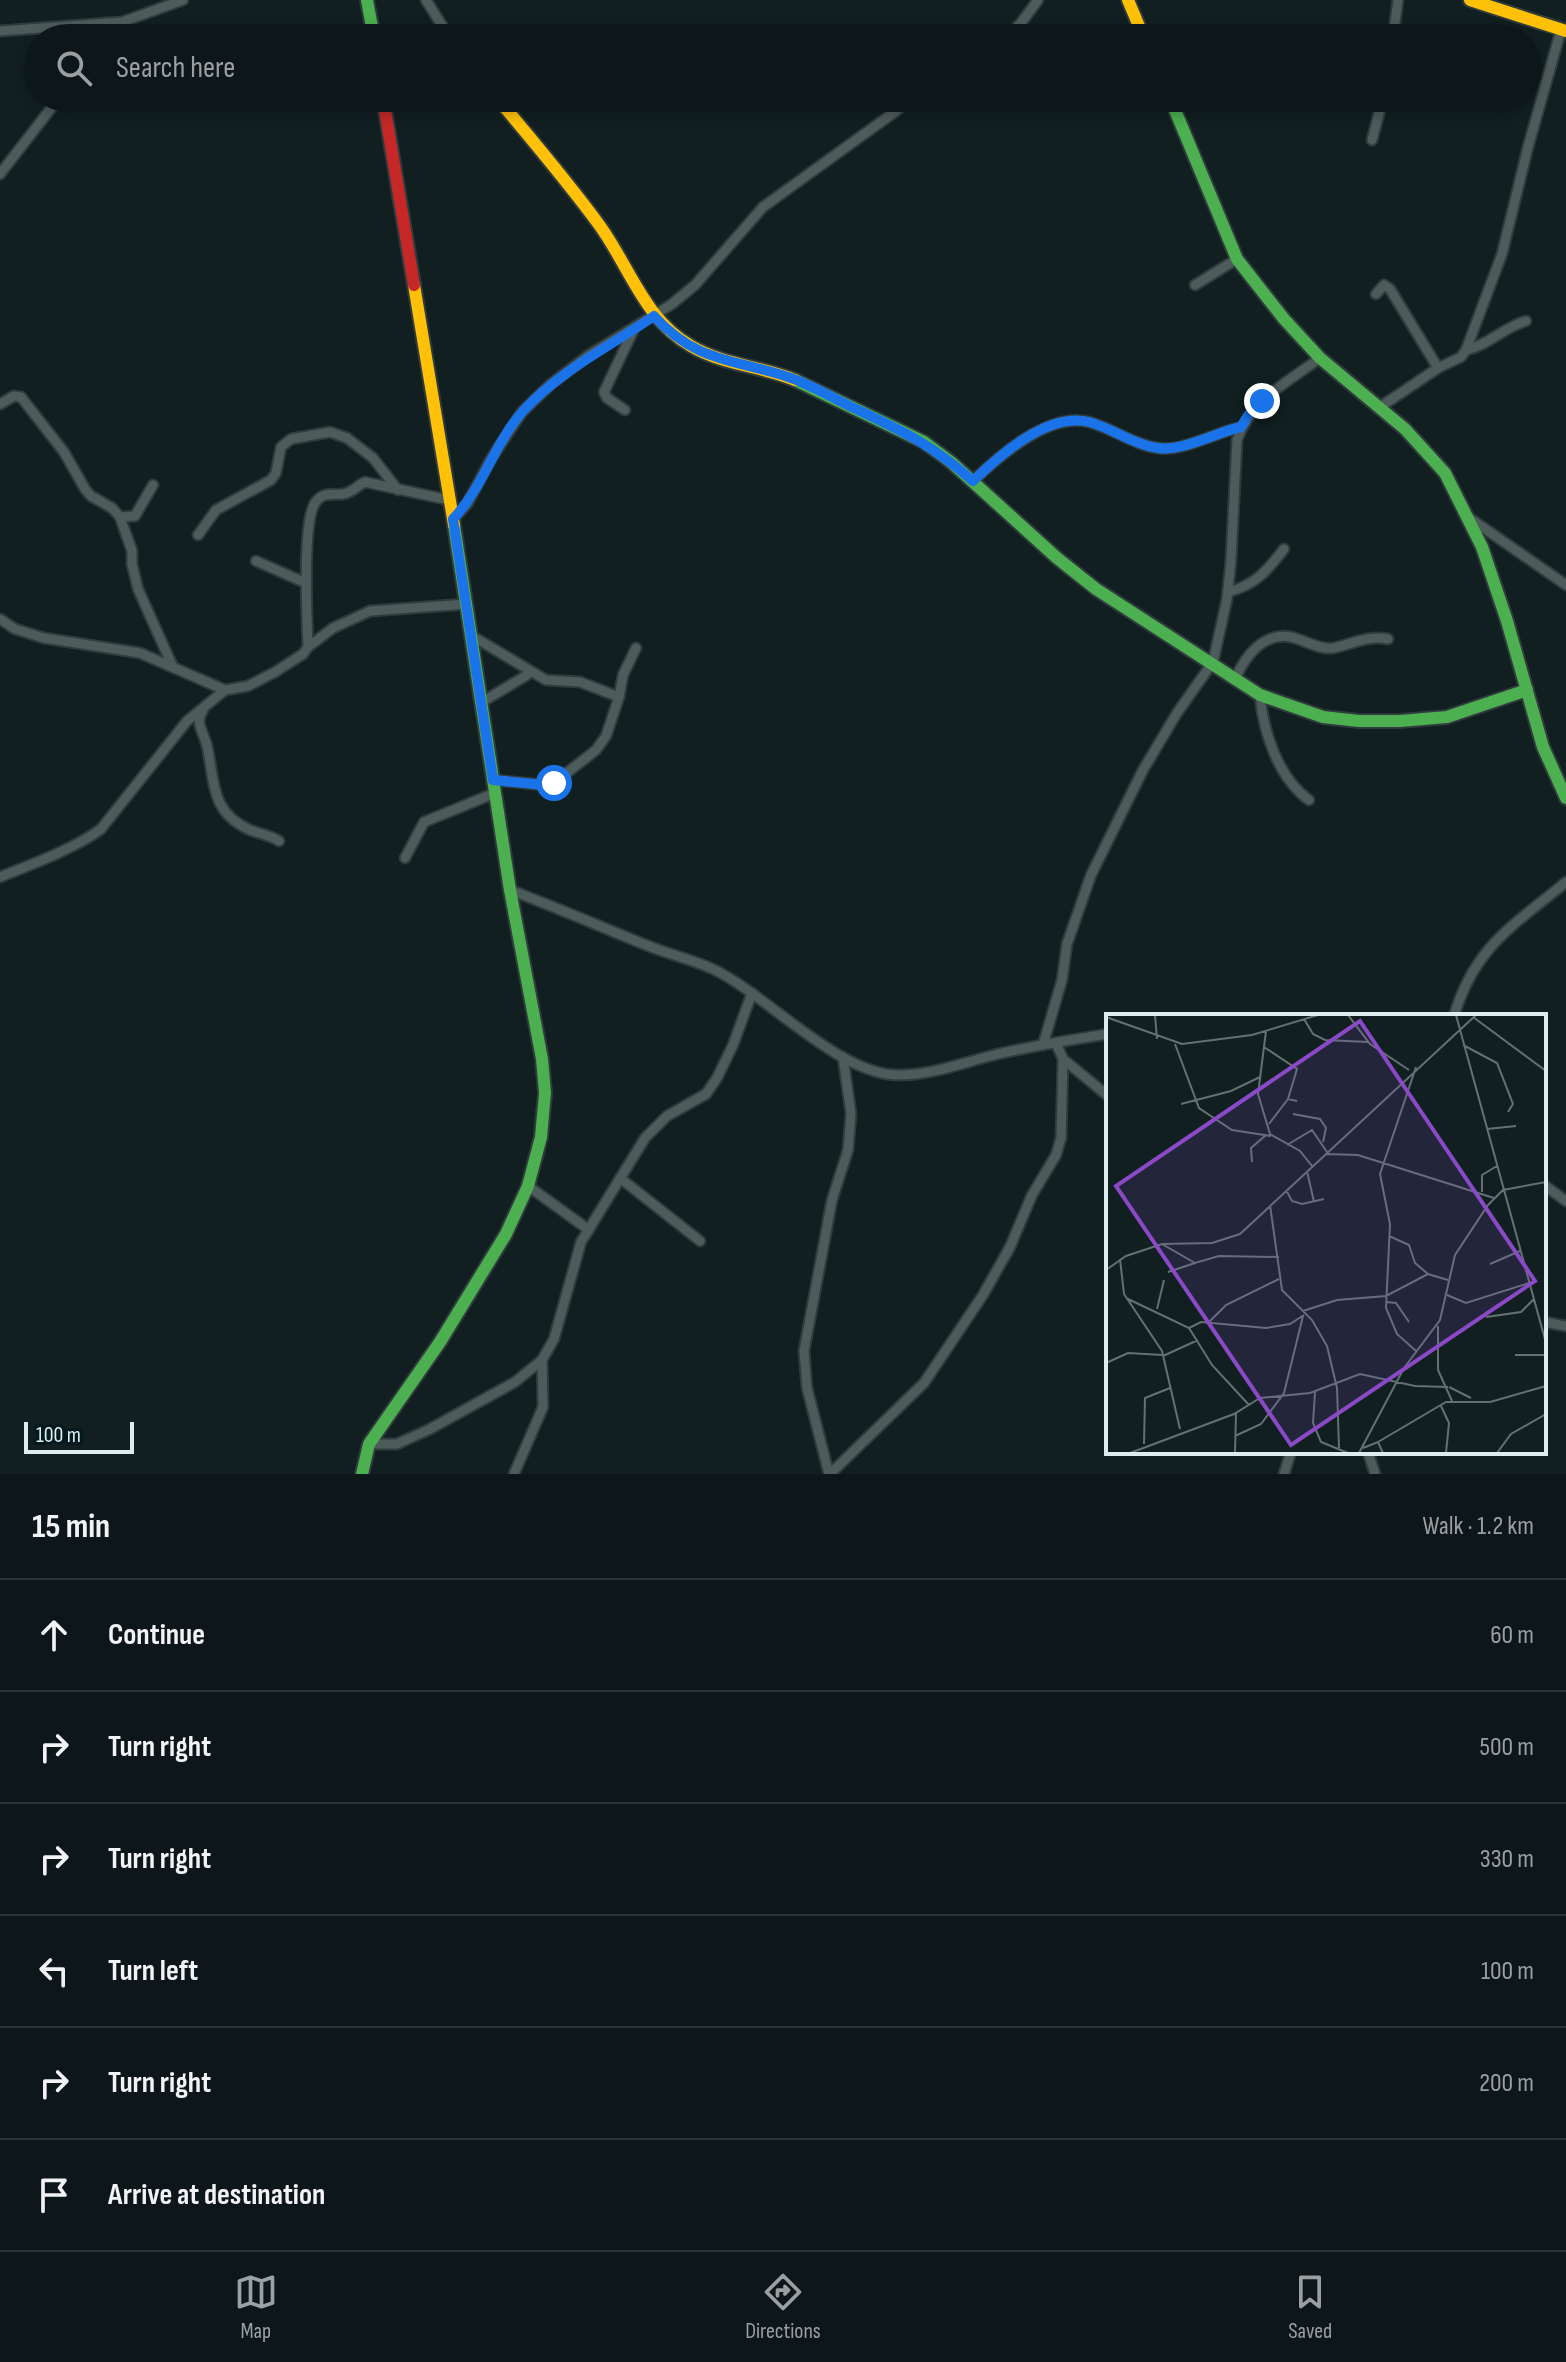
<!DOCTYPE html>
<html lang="en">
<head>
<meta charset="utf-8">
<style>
	body { margin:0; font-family:"Sofia Sans Condensed",sans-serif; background:#1b2426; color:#f1f3f6 }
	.scale { position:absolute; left:24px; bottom:20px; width:110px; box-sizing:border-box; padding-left:8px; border:4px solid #ddecee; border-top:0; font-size:22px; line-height:28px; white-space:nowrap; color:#ddecee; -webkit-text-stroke:6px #021a1e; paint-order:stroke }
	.stop { position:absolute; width:24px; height:24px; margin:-18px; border:6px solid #1a73e8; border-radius:50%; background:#fff }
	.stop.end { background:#1a73e8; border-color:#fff; box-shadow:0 2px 8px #0008 }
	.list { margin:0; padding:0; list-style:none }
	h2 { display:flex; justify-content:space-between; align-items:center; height:104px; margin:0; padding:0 32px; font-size:34px }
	h2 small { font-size:26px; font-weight:400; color:#9a9fa2 }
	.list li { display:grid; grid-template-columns:52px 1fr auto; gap:24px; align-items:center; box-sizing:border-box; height:112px; padding:0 32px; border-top:2px solid #2d3638 }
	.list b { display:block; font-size:30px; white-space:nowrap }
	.list em { font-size:26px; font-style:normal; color:#9a9fa2 }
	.icon { flex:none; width:44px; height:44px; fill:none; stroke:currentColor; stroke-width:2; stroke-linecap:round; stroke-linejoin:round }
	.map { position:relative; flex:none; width:1566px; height:1474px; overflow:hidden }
	.search { position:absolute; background:#0d1719; box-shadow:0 4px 12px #0003; left:24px; right:24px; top:24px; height:88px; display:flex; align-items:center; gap:20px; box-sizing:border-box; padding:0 28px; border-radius:44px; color:#9a9fa2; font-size:30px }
	.sheet { height:776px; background:#0d1719 }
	nav { display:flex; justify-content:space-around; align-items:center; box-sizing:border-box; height:112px; border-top:2px solid #2d3638; background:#0d1719; font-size:22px; color:#9a9fa2 }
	nav a { display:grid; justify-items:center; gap:4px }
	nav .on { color:#96a4a6 }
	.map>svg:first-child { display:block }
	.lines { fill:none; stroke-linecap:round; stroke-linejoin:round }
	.street-casing { stroke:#2f3b3c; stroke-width:13 }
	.fast-casing { stroke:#2f3b3c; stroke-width:16 }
	.slow-casing { stroke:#2f3b3c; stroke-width:16 }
	.jam-casing { stroke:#2f3b3c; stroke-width:16 }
	.street { stroke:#4e5b5b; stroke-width:9 }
	.fast { stroke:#4caf50; stroke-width:12 }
	.slow { stroke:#ffc107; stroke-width:12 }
	.jam { stroke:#c62828; stroke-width:12 }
	.route { stroke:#1a73e8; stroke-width:10 }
	.inset-road { fill:none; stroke:#637173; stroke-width:2 }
	.view { fill:#8a49c6; fill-opacity:0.15; stroke:#8a49c6; stroke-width:4 }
	.inset-edge { fill:none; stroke:#ddecee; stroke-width:4 }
</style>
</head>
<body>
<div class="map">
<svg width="1566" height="1474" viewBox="0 0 1566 1474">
	<rect width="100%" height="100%" fill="#111f21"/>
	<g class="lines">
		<defs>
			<g id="street">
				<polyline points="426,0 450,38"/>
				<polyline points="0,31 122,22 183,0"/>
				<polyline points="98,38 106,23"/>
				<polyline points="1006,38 1021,23 1038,0"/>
				<polyline points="1393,38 1398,0"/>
				<polyline points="1372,140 1383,98"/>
				<polyline points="0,174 59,98"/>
				<polyline points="1195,285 1237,259"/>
				<polyline points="1376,294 1384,285 1390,289 1438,368"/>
				<path d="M1466 350C1489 345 1504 327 1526 321"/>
				<polyline points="0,404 14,396 21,397 64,452 85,489 91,496 112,508 120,517"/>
				<polyline points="1380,407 1438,368 1461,357 1466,350 1502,254 1528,147 1561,30"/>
				<polyline points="625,410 607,398 604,392 634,329"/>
				<path d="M973 481C1000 455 1049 412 1089 422 1112 428 1134 445 1158 448 1182 452 1217 432 1241 427"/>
				<polyline points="153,485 135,516 120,517 132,551 132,564 138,589 172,665"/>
				<polyline points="1468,517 1566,585"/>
				<polyline points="453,519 467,504 491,459 522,412 551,384 589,355 672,304 695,285 763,207 896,111 910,98"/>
				<polyline points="198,535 216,510 271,480 276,473 281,447 291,439 330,432 347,438 373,458 398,490"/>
				<polyline points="256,561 306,583"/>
				<path d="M1228 592C1255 585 1267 571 1284 549"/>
				<polyline points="0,619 15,629 44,638 140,653 225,690 248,686 275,672 303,654 308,647 333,628 370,611 467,604"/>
				<polyline points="472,636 546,680 580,682 619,697"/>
				<path d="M308 647C307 619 302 523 315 503 323 491 333 495 343 494 352 493 358 485 365 482L449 500"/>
				<path d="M1236 677C1246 655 1264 632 1291 637 1305 640 1319 650 1333 648 1353 644 1367 635 1388 639"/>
				<path d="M1260 695C1263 731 1278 778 1309 800"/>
				<polyline points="482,702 527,675 528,672"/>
				<path d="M203 710C194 722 204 733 207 746 215 782 210 812 250 830 260 834 270 835 279 841"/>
				<polyline points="493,780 545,785 554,783 596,750 606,736 619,697 623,675 636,648"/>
				<polyline points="405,858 424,822 495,793"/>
				<path d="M0 877C30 865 76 848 101 829L187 721 225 690"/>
				<path d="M510 890C556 907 601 927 646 945 668 954 694 960 715 970 769 997 839 1075 899 1075 932 1075 962 1063 994 1055 1031 1046 1070 1040 1108 1034"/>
				<path d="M1454 1016C1475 946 1513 926 1566 882"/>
				<path d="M1043 1045 1062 980 1067 944 1091 875 1143 770 1177 713 1213 662 1227 599 1231 560 1237 440C1250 401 1289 381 1320 358"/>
				<polyline points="1063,1059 1108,1096"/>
				<polyline points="620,1178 700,1241"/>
				<polyline points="1544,1185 1566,1201"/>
				<polyline points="528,1186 589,1230"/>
				<polyline points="1544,1322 1566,1326"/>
				<polyline points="369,1444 397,1444 430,1429 515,1382 542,1360 554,1339 581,1242 645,1138 667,1116 706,1094 717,1078 733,1045 752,993"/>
				<polyline points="1368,1452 1375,1474"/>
				<polyline points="514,1474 543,1407 542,1360"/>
				<polyline points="829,1474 807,1388 804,1351 832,1200 848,1150 851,1114 843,1057"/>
				<polyline points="830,1474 924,1383 983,1295 1010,1247 1032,1195 1056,1155 1061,1138 1063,1059 1056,1043"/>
				<polyline points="1284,1474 1291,1452"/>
			</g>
			<g id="fast">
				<polyline points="367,0 374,38"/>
				<polyline points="1170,98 1237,259 1284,319 1320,358 1405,429 1445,473 1482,547 1507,621 1543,747 1566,798"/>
				<polyline points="795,380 924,442 951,462 1057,558 1096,589 1260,695 1323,717 1359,721 1400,721 1447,717 1527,690"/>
				<polyline points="362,1474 369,1444 440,1342 506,1234 528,1186 541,1137 545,1093 542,1059 510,890 454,525"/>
			</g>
			<g id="slow">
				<polyline points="1128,0 1144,38"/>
				<polyline points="1470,0 1566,31"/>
				<path d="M497 98C532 140 568 182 600 226 630 268 645 320 691 346 723 365 761 366 795 380"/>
				<polyline points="414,285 454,525"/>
			</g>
			<polyline id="jam" points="383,98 414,285"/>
		</defs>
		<use href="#street" class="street-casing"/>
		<use href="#fast" class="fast-casing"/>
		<use href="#slow" class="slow-casing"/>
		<use href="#jam" class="jam-casing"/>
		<use href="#street" class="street"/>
		<use href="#fast" class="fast"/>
		<use href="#slow" class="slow"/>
		<use href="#jam" class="jam"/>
	</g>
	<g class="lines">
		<path class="route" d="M554 783 545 785 493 780 453 519C483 488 494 443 524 410 561 370 609 347 654 316 697 364 737 359 791 378 814 386 836 400 858 410 906 433 932 445 973 481 1000 455 1048 412 1089 422 1112 428 1134 445 1158 448 1182 452 1217 432 1241 427L1251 411 1262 401"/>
	</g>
	<g transform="translate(1106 1014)">
		<rect width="440" height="440" fill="#111f21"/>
		<path class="inset-road" d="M49 1 51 25M242 1 264 30 303 56M350 1 440 329M0 3 76 30 146 21 212 1M367 3 440 57M198 5 207 20 219 26 262 28M160 17 152 80 164 120 194 137 206 152M69 30 93 94 126 116 165 122M357 31 391 49 407 90 402 98M158 33 191 55 182 85M310 53 274 160 284 210 280 294 291 320 310 337M75 90 125 77 154 63M187 100 214 105 220 114 217 128M163 110 182 85 191 87M381 115 410 112M181 131 206 116 221 138M219 140 252 141 388 184M146 148 145 134 160 121M201 157 208 188M180 176 186 187 196 190 218 185M376 178V161L391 152M164 191 176 276 206 306 221 332 231 374 233 434M283 222 303 231 309 249 322 260 342 266M56 230 89 249 113 242 173 243M14 245 18 280 56 337 74 415M384 250 414 237M0 256 20 242 56 230 106 229 134 220 370 1M62 258 89 249M341 281 360 289 423 269M20 284 83 314 106 351 143 391M280 288 290 289 303 308M51 295 58 266M197 297 231 286 280 282 322 260M380 303 415 298 428 285M102 309 120 291 173 265M332 312V356L346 387M83 314 95 308 160 314 184 310 198 301M409 341H440M57 342 92 326M0 349 22 339 57 341M343 373 365 384M209 378 207 409 215 428 242 439M335 392 343 409 340 439M129 422 155 410 178 379 197 302M272 428 340 388H384L440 372M38 430 39 384 64 374M257 434 272 428 277 439M24 439 128 400 154 384 204 379 254 360 309 372 342 373M129 439 130 399M253 439 298 354 334 306 349 241 382 191 397 176 440 168M391 439 405 420 440 400"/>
		<path class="view" d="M254 7 429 267 185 431 10 172Z"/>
		<rect width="440" height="440" class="inset-edge"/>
	</g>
</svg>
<div class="scale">100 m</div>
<div class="stop" style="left:554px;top:783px"></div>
<div class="stop end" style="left:1262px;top:401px"></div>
<div class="search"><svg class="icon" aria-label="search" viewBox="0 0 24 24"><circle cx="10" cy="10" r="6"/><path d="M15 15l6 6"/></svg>Search here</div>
</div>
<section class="sheet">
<h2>15 min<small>Walk · 1.2 km</small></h2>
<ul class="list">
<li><svg class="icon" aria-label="ahead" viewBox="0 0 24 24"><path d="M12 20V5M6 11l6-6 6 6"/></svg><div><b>Continue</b></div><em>60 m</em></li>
<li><svg class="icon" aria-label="right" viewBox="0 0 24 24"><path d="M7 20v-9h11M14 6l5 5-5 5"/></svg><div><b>Turn right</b></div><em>500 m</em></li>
<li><svg class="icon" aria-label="right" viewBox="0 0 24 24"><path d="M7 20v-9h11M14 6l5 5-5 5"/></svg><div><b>Turn right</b></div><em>330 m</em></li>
<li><svg class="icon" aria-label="left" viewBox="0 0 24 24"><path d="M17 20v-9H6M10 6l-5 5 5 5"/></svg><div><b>Turn left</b></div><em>100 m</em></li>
<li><svg class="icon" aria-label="right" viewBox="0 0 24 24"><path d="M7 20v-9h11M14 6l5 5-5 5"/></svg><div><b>Turn right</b></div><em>200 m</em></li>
<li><svg class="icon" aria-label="arrive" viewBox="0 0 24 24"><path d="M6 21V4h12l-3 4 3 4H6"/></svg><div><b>Arrive at destination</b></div></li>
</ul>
</section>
<nav>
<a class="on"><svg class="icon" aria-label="map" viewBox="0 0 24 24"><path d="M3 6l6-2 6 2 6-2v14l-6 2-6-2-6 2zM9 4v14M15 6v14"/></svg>Map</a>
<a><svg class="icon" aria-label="directions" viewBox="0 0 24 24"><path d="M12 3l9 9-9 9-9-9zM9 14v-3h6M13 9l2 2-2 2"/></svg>Directions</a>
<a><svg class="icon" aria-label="saved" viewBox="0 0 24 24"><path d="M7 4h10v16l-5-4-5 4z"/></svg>Saved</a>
</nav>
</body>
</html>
